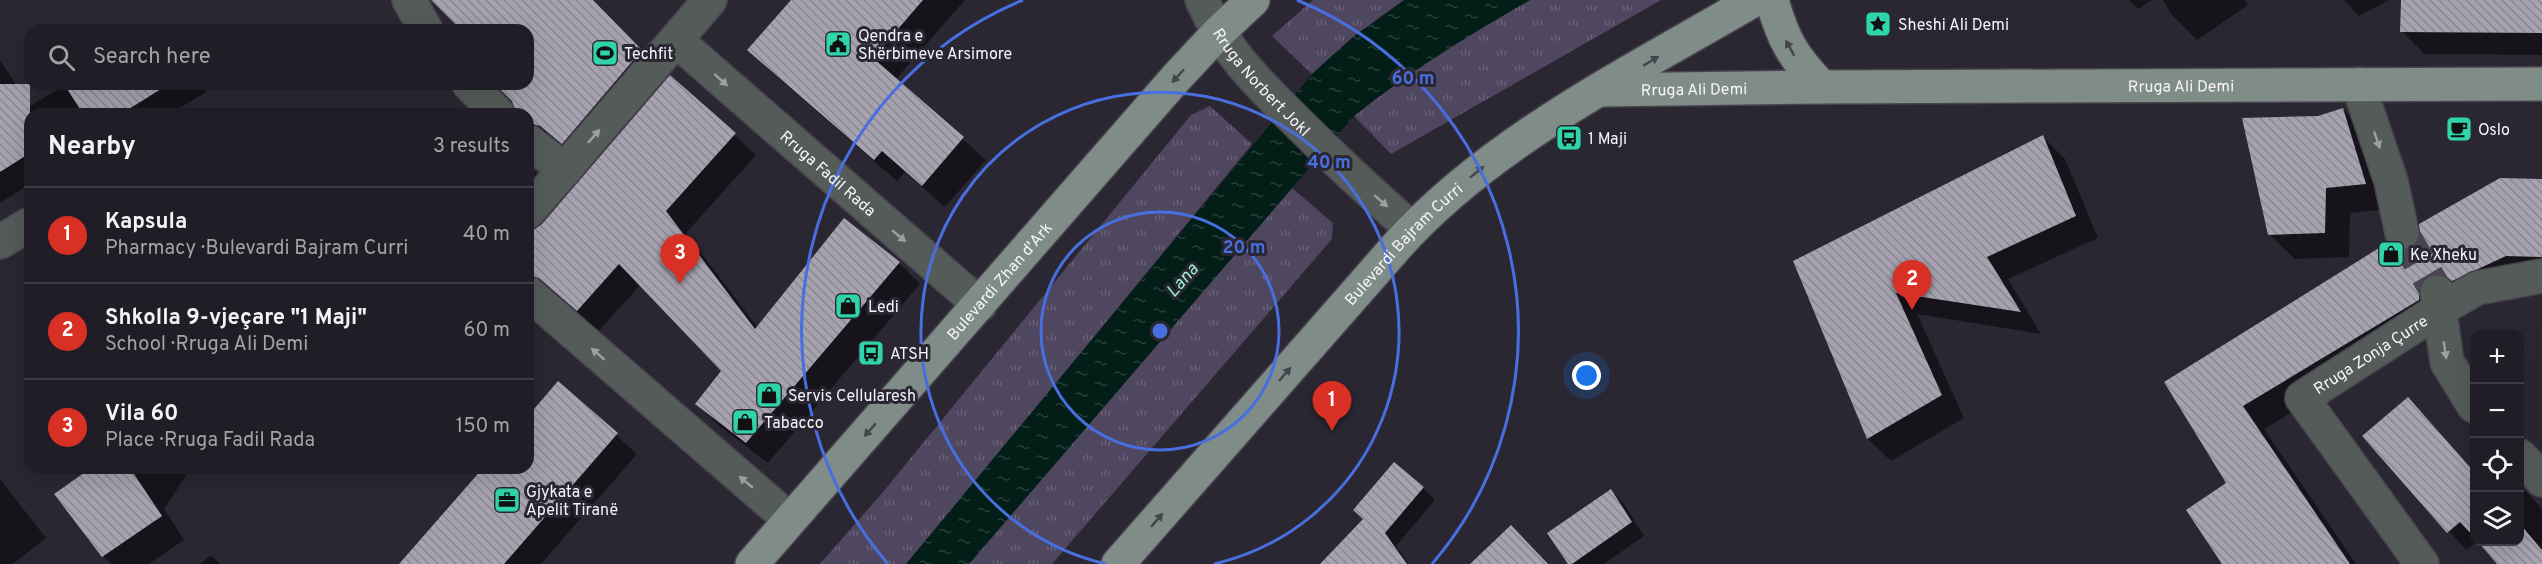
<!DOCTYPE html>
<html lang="en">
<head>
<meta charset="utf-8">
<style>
	body { margin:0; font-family:Overpass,sans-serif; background:#2d2a32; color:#f1f3f6 }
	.controls { position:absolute; right:18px; bottom:18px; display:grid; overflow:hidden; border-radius:12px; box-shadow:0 6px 24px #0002 }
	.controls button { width:54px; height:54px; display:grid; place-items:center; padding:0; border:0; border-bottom:2px solid #3d3b43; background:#201d26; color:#f1f3f6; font:30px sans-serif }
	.you { position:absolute; left:1587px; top:376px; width:21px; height:21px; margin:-15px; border:4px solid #fff; border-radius:50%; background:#1a73e8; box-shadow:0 0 0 9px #1a73e833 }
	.badge { display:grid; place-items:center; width:39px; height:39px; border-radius:50%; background:#d93025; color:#fff; font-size:20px; font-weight:700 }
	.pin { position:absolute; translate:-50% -50px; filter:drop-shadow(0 2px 3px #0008) }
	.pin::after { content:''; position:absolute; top:32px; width:21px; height:18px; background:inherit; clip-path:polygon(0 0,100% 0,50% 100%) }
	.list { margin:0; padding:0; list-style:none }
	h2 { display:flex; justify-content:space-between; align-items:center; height:78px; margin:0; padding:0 24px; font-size:26px }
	h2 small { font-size:20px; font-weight:400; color:#a2a2a7 }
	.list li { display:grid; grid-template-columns:39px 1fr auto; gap:18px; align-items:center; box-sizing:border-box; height:96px; padding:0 24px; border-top:2px solid #3d3b43 }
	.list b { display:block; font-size:22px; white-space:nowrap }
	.list p { margin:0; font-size:20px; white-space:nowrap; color:#a2a2a7 }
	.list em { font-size:20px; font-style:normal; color:#a2a2a7 }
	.icon { flex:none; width:33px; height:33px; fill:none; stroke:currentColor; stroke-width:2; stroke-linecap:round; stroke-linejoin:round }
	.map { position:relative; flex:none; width:2542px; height:564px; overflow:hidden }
	.search { position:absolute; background:#201d26; box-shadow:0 6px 24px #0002; left:24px; top:24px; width:510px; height:66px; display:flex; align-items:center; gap:15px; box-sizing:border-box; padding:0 21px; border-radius:18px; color:#a2a2a7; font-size:22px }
	.panel { position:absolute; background:#201d26; box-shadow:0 6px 24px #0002; left:24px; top:108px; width:510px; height:366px; border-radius:18px }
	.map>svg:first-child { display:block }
	.park { fill:url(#park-tufts) }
	.water { fill:url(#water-ripples) }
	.shadow { fill:#0007 }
	.building { fill:url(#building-back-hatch) }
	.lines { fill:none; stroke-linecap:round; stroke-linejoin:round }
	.minor-tunnel { stroke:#494650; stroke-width:33; stroke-dasharray:33 16; stroke-linecap:butt }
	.minor-casing { stroke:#47444e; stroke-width:36 }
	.major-casing { stroke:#47444e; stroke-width:36 }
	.minor { stroke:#545b58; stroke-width:33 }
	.major { stroke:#7f8c87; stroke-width:33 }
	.oneway { fill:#44454c }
	.oneway2 { fill:#9d9fa1 }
	.ring { fill:none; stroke:#486fdf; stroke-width:3 }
	.labels { text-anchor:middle; stroke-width:6; stroke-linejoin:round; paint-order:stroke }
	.poi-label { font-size:16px; fill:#f6f3fb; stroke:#2a2732; text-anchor:start }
	.street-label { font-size:16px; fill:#f6f3fb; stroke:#2a2732 }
	.water-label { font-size:18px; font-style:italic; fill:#99f0d2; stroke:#2a2732 }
	.centre { fill:#486fdf; stroke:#2a2732; stroke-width:3 }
	.ring-label { font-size:18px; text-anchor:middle; font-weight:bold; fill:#486fdf; stroke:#2a2732; stroke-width:6; stroke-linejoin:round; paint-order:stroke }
</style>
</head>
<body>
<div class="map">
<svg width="2542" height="564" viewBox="0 0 2542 564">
	<defs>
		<pattern id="park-tufts" width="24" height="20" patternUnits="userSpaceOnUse" patternTransform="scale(1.5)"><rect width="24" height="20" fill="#4f4660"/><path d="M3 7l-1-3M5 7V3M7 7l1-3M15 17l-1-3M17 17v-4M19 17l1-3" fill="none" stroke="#696178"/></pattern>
		<pattern id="water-ripples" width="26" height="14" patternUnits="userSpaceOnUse" patternTransform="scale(1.5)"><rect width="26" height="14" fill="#021e16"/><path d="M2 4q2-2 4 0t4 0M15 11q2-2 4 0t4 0" fill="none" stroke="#283f39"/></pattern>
		<pattern id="building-back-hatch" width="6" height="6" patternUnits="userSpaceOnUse" patternTransform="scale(1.5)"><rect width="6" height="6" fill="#a6a2af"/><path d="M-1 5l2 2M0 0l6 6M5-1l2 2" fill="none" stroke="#8a8791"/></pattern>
	</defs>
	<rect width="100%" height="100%" fill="#2a2732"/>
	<g class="park">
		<polygon points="1313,0 1404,0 1353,37 1312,74 1272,36"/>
		<path d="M1530 0H1661L1391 154 1354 116C1412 70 1467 36 1530 0Z"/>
		<polygon points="1210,106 1252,144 915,555 906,564 820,564 883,492 1191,115"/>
		<polygon points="1292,188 1333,223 1332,239 1052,564 969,564"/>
	</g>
	<path class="water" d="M1404 0H1530C1467 36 1412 70 1354 116L969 564H906L1312 74 1353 37Z"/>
	<g class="shadow">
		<polygon points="440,0 591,0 656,63 585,165 532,162 533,170 559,196 536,223 531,233 543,225 671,77 756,155 686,233 758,328 899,263 920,284 768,463 718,425 697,404 723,371 641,284 599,331 563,300 551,295 528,275 528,114 518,114 513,101 497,84 528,84 528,30 460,30 436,5"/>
		<polygon points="813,0 965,0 896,79 986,160 945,207 905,172 897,181 771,72 749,50"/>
		<polygon points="2129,0 2152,0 2138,9"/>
		<polygon points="2163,0 2245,0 2248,5 2197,40 2172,15"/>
		<polygon points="2344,0 2389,0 2359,16"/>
		<polygon points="2403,0 2542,0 2542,55 2424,54 2402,31"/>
		<polygon points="0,60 30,106 67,84 200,84 206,92 170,114 30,114 30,184 0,203"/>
		<polygon points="2343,109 2368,134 2390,209 2350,213 2349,257 2295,259 2269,234"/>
		<polygon points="2043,137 2065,159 2098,238 2008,279 2041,334 1917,314 1964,418 1891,461 1868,439 1795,261"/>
		<polygon points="2542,181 2542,278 2448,300 2441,323 2264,429 2356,564 2224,564 2228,483 2166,382 2396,252 2407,253"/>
		<polygon points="30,306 30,316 25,310"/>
		<polygon points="558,383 637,454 541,564 401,564 485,468 528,468 528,418"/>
		<polygon points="2408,399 2474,473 2476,542 2466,550 2365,436"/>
		<polygon points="94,468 191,468 164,509 184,540 149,564 111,564 103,556"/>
		<polygon points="0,479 46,538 13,564 0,564"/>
		<polygon points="2520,485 2542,509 2542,564 2499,564 2480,542 2520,542"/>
		<polygon points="1423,488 1435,500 1396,546 1409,564 1332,564"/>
		<polygon points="1611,490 1624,504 1644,536 1604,564 1570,564"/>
		<polygon points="211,555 220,564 200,564"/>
	</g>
	<g class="building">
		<polygon points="431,0 593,0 642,50 562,144 540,126 528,123 528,114 516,114 512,101 495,84 528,84 528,30 461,30"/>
		<polygon points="791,0 923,0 873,58 964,137 922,186 882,151 874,160 747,50"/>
		<polygon points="2401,0 2542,0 2542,33 2400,32"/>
		<polygon points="670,75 736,133 666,211 755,329 844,218 900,262 746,443 695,404 721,371 619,264 577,311 540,279 528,274 528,230 535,229 542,224"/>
		<polygon points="0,84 30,84 30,153 0,172"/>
		<polygon points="64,84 169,84 121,114 83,114"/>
		<polygon points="2343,108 2366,184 2326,188 2325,233 2268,235 2242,118 2318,116"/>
		<polygon points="2043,135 2076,216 1987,257 2021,312 1896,293 1942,395 1867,439 1793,261"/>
		<polygon points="2500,178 2542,179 2542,257 2506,256 2452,281 2443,274 2435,273 2426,277 2419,286 2419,300 2243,406 2350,564 2222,564 2186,510 2226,483 2164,382 2387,243 2397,251 2406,251 2414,247 2420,238 2419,224"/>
		<polygon points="558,381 618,433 504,564 399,564 483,468 528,468 528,416"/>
		<polygon points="2408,397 2475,473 2475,538 2460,522 2447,533 2362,436"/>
		<polygon points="1394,462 1424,487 1385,533 1407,564 1320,564 1363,519 1353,510"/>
		<polygon points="91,468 130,468 162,516 102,557 54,494"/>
		<polygon points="1611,489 1632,522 1572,564 1568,564 1547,533"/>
		<polygon points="2520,524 2542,550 2542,564 2497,564 2478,542 2520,542"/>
		<polygon points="1511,525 1548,564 1470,564"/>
	</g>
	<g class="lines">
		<polyline class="minor-tunnel" points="2402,233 2437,292"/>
		<defs>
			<g id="minor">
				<polyline points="409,0 426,30"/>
				<path id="s1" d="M1202 0C1226 53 1257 82 1297 122 1335 160 1373 195 1412 229"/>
				<path id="s2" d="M677 41 980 305"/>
				<polyline points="469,84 498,114"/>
				<polyline points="2358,84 2391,181 2402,233"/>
				<polyline points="528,141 565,170"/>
				<polyline points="528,212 710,0"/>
				<polyline points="0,242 30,224"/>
				<polyline points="2437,292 2447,362 2474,406"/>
				<polyline points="528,293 790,520"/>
				<polyline points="2520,456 2542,480"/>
				<path id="s3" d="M2422 564 2302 398 2439 310 2477 288 2542 276"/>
			</g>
			<g id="major">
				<path d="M1772 0C1783 40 1793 57 1822 87"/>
				<path id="s4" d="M1601 90 1822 87 2542 84"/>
				<path id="s5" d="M752 564 1176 78 1218 33 1253 0"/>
				<path id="s6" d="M1118 564 1397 246C1491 141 1633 71 1754 0"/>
			</g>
		</defs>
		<use href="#minor" class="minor-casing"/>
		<use href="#major" class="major-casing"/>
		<use href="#minor" class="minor"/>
		<use href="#major" class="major"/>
	</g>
	<defs><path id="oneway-solid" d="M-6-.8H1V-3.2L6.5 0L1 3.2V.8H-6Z" transform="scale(1.5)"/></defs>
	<g class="oneway">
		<use href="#oneway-solid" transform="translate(1790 48) rotate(-119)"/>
		<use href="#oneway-solid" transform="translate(1651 61) rotate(-31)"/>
		<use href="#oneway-solid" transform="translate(1178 76) rotate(132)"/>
		<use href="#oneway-solid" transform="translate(1477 172) rotate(-39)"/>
		<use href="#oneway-solid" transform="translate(1285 374) rotate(-49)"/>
		<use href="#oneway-solid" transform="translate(870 430) rotate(131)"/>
		<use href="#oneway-solid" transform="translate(1157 520) rotate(-49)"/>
	</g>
	<g class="oneway2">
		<use href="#oneway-solid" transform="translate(721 80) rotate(42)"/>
		<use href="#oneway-solid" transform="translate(594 136) rotate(-49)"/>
		<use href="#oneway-solid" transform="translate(2377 140) rotate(71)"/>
		<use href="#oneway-solid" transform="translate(1381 201) rotate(41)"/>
		<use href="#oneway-solid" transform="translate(899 236) rotate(40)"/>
		<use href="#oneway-solid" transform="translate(2445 350) rotate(81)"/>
		<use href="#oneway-solid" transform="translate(598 354) rotate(-139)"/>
		<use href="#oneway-solid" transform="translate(746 482) rotate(-140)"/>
	</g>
	<g class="ring">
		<circle cx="1160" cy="331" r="119"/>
		<path d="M1106 564A239 239 0 1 1 1214 564"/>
		<path d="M888 564A358 358 0 0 1 1023 0M1297 0A358 358 0 0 1 1432 564"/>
	</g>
	<defs>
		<symbol id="sight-square" viewBox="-11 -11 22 22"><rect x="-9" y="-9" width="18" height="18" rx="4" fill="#2fd4aa" stroke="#2a2732"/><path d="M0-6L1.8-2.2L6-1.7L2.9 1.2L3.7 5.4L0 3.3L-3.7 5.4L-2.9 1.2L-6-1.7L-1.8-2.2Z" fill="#111"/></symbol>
		<symbol id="civic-square" viewBox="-11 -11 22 22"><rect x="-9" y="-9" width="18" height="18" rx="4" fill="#2fd4aa" stroke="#2a2732"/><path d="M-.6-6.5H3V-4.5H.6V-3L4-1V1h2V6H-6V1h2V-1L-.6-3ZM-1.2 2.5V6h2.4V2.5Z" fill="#111"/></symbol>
		<symbol id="stadium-square" viewBox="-11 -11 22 22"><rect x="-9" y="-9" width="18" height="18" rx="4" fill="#2fd4aa" stroke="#2a2732"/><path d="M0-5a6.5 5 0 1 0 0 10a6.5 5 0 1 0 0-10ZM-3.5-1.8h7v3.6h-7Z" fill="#111"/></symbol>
		<symbol id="cafe-square" viewBox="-11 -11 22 22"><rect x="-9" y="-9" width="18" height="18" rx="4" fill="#2fd4aa" stroke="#2a2732"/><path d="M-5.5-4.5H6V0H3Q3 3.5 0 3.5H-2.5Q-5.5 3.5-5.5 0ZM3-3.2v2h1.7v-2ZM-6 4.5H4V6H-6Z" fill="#111"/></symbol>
		<symbol id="bus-square" viewBox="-11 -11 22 22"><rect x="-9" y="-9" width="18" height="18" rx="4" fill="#2fd4aa" stroke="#2a2732"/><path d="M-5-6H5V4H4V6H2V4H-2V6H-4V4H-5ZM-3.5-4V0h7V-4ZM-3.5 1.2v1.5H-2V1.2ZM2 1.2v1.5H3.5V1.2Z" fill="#111"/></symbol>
		<symbol id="shop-square" viewBox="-11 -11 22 22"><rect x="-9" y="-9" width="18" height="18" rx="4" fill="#2fd4aa" stroke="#2a2732"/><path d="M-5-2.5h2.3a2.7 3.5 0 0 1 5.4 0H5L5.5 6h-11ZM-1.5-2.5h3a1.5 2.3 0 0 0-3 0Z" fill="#111"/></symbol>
		<symbol id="office-square" viewBox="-11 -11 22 22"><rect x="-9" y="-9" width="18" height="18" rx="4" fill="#2fd4aa" stroke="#2a2732"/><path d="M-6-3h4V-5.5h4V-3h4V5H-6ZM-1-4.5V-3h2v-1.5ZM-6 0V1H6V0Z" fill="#111"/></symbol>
	</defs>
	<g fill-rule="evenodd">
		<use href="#sight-square" x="1863" y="9" width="30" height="30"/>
		<use href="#civic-square" x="823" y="29" width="30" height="30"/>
		<use href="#stadium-square" x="590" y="38" width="30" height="30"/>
		<use href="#cafe-square" x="2444" y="114" width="30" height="30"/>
		<use href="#bus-square" x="1554" y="123" width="30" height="30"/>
		<use href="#shop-square" x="2376" y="239" width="30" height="30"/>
		<use href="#shop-square" x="833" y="291" width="30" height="30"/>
		<use href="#bus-square" x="856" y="338" width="30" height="30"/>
		<use href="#shop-square" x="754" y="380" width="30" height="30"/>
		<use href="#shop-square" x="730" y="407" width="30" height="30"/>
		<use href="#office-square" x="492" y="485" width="30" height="30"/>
	</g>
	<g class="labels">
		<g class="poi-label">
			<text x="1898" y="30">Sheshi Ali Demi</text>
			<text x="858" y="41">Qendra e<tspan x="858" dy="18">Shërbimeve Arsimore</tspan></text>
			<text x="624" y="59">Techfit</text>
			<text x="2478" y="135">Oslo</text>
			<text x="1588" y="144">1 Maji</text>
			<text x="2410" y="260">Ke Xheku</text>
			<text x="868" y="312">Ledi</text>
			<text x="890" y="359">ATSH</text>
			<text x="788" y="401">Servis Cellularesh</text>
			<text x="764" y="428">Tabacco</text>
			<text x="526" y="497">Gjykata e<tspan x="526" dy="18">Apelit Tiranë</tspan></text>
		</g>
		<g class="street-label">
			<text dy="6" stroke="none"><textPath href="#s1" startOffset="102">Rruga Norbert Jokl</textPath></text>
			<text dy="6" stroke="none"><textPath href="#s4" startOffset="580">Rruga Ali Demi</textPath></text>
			<text dy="6" stroke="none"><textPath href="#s4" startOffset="93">Rruga Ali Demi</textPath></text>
			<text dy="6" stroke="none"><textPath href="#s2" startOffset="201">Rruga Fadil Rada</textPath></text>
			<text dy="6" stroke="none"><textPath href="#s6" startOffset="429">Bulevardi Bajram Curri</textPath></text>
			<text dy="6" stroke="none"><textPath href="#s5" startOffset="376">Bulevardi Zhan d'Ark</textPath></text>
			<text dy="6" stroke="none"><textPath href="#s3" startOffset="286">Rruga Zonja Çurre</textPath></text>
		</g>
		<g class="water-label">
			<text transform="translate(1182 280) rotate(-49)" y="6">Lana</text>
		</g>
	</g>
	<circle cx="1160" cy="331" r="9" class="centre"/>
	<g class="ring-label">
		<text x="1413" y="84">60 m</text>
		<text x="1329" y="168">40 m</text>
		<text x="1244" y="253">20 m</text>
	</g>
</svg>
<div class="controls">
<button>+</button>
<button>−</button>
<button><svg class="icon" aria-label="locate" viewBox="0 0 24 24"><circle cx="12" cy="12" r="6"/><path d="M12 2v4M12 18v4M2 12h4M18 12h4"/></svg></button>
<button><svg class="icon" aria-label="layers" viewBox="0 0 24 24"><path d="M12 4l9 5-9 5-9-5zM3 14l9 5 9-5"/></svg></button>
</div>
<div class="you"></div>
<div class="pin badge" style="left:1332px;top:431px">1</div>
<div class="pin badge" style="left:1912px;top:310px">2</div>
<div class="pin badge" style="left:680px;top:284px">3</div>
<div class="search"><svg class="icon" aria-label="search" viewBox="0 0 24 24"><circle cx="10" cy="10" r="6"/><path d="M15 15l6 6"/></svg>Search here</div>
<section class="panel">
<h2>Nearby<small>3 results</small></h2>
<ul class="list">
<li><span class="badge">1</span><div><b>Kapsula</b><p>Pharmacy · Bulevardi Bajram Curri</p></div><em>40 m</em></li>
<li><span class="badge">2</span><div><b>Shkolla 9-vjeçare &quot;1 Maji&quot;</b><p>School · Rruga Ali Demi</p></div><em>60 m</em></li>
<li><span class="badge">3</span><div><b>Vila 60</b><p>Place · Rruga Fadil Rada</p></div><em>150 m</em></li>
</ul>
</section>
</div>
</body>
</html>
